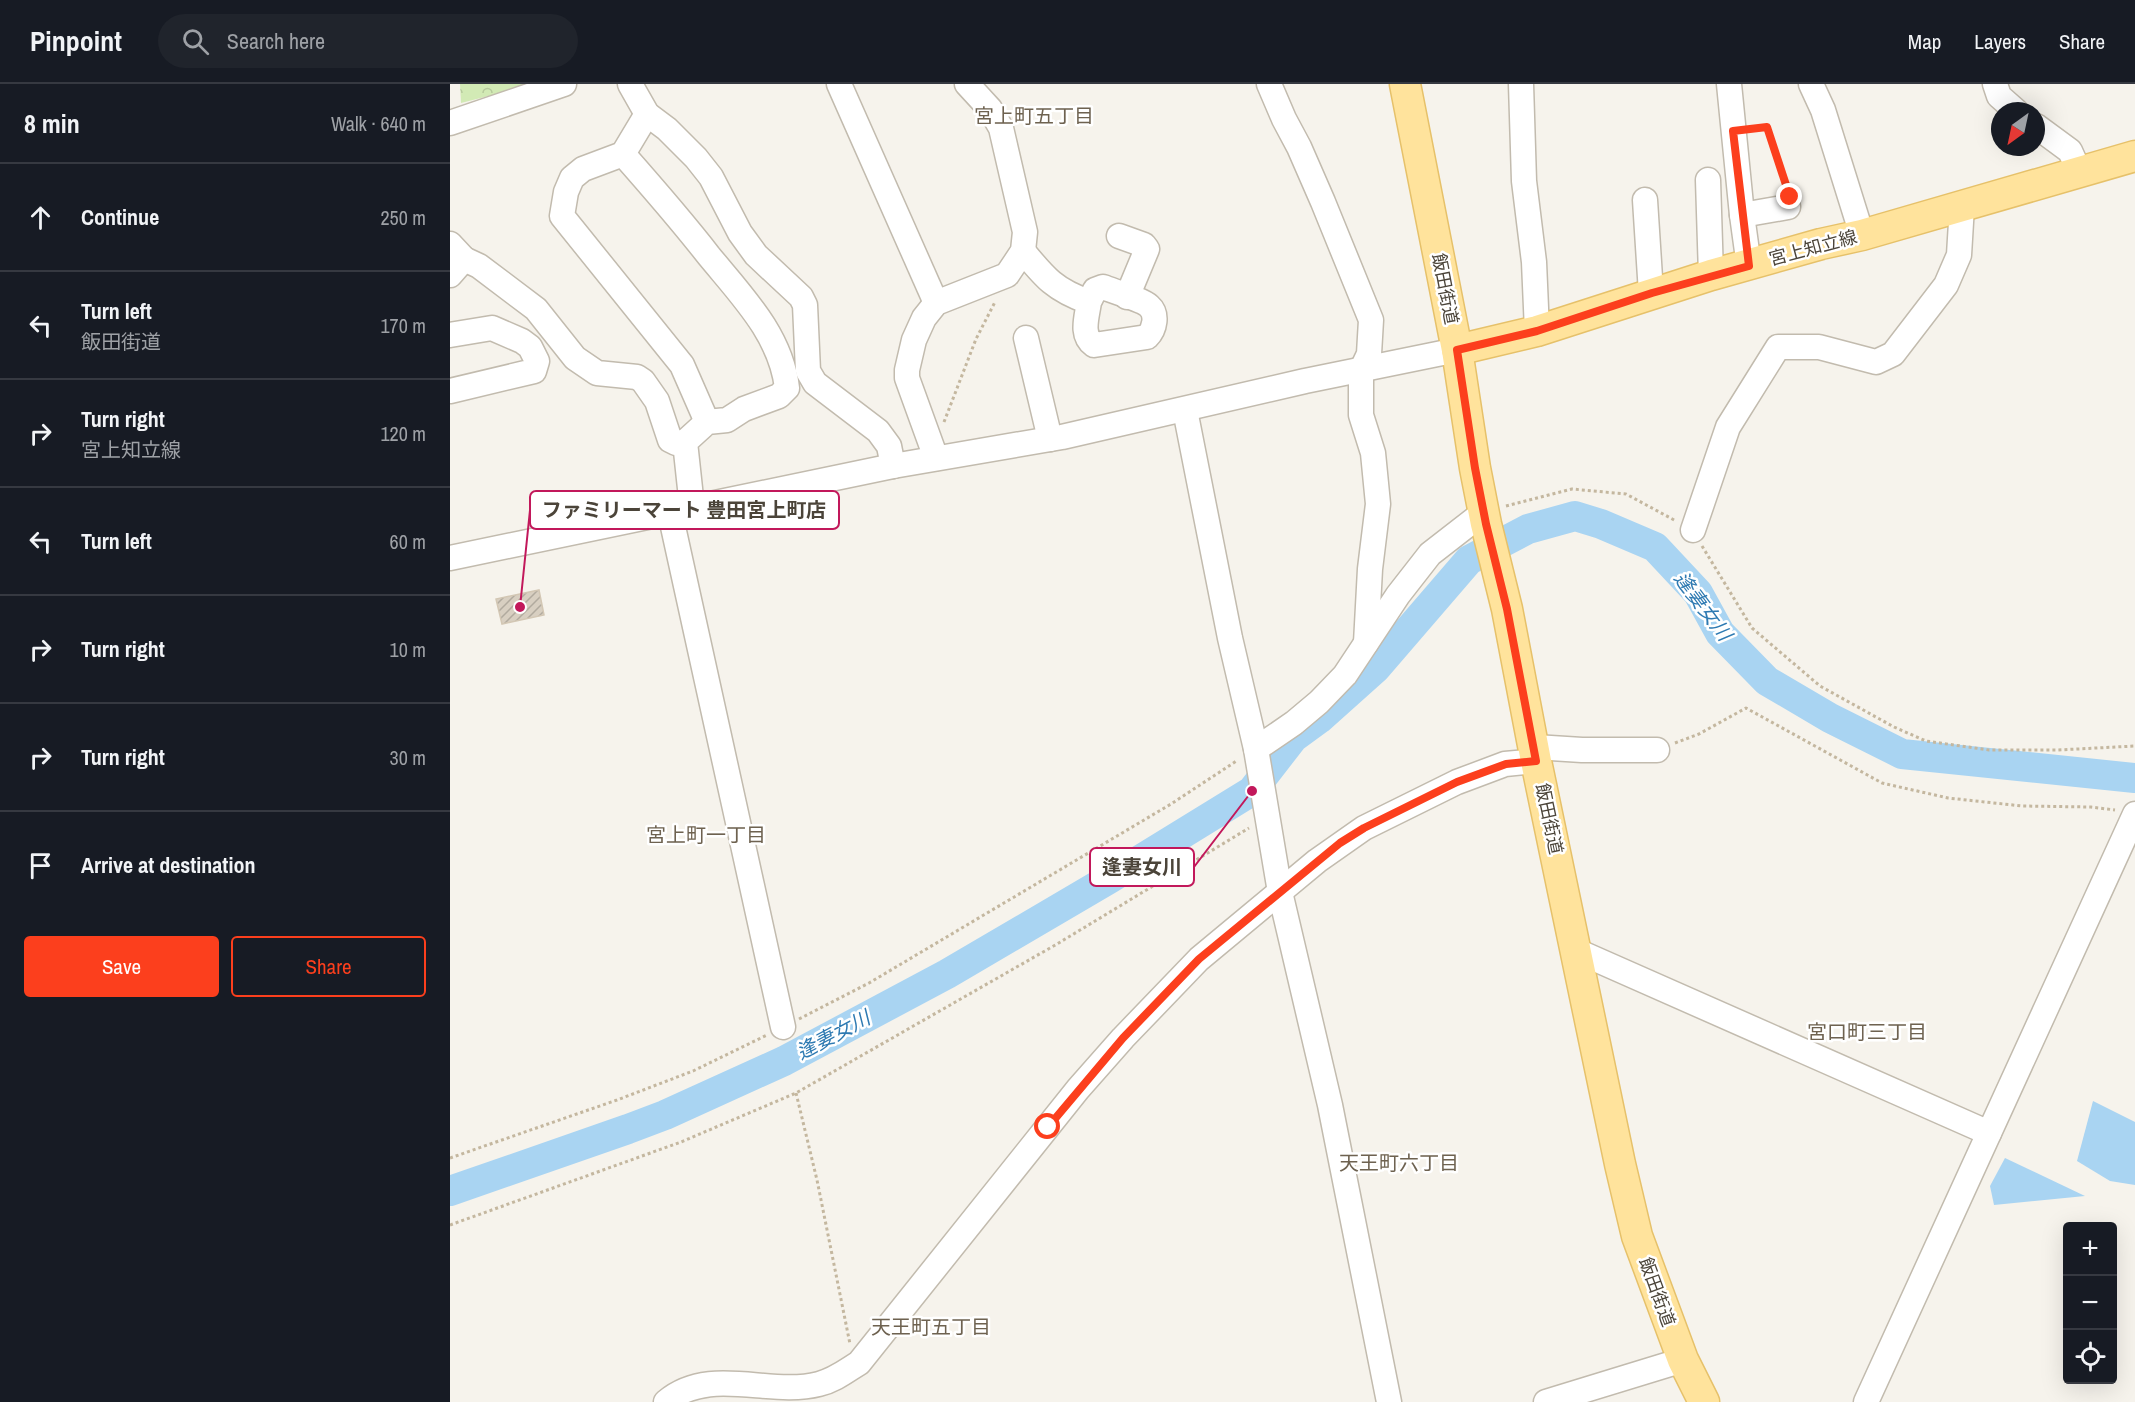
<!DOCTYPE html>
<html lang="en">
<head>
<meta charset="utf-8">
<style>
	body { margin:0; font-family:"Archivo Narrow","Noto Sans JP",sans-serif; background:#20242c; color:#f1f3f6 }
	.controls { position:absolute; right:18px; bottom:18px; display:grid; overflow:hidden; border-radius:6px; box-shadow:0 6px 24px #0002 }
	.controls button { width:54px; height:54px; display:grid; place-items:center; padding:0; border:0; border-bottom:2px solid #363941; background:#171b24; color:#f1f3f6; font:30px sans-serif }
	.compass { position:absolute; left:1541px; top:18px; width:54px; height:54px; border-radius:50%; background:#171b24; box-shadow:0 6px 24px #0002; rotate:213deg }
	.stop { position:absolute; width:18px; height:18px; margin:-14px; border:4px solid #fc3f1d; border-radius:50%; background:#fff }
	.stop.end { background:#fc3f1d; border-color:#fff; box-shadow:0 2px 6px #0008 }
	.list { margin:0; padding:0; list-style:none }
	h2 { display:flex; justify-content:space-between; align-items:center; height:78px; margin:0; padding:0 24px; font-size:26px }
	h2 small { font-size:20px; font-weight:400; color:#9ea1a6 }
	.list li { display:grid; grid-template-columns:39px 1fr auto; gap:18px; align-items:center; box-sizing:border-box; height:108px; padding:0 24px; border-top:2px solid #363941 }
	.list b { display:block; font-size:22px; white-space:nowrap }
	.list p { margin:0; font-size:20px; white-space:nowrap; color:#9ea1a6 }
	.list em { font-size:20px; font-style:normal; color:#9ea1a6 }
	.actions { display:flex; gap:12px; padding:18px 24px }
	.actions a { flex:1; padding:14px 0; border:2px solid #fc3f1d; border-radius:6px; text-align:center; font-size:21px; color:#fc3f1d }
	.actions .main { background:#fc3f1d; color:#fff }
	.icon { flex:none; width:33px; height:33px; fill:none; stroke:currentColor; stroke-width:2; stroke-linecap:round; stroke-linejoin:round }
	.map { position:relative; flex:none; width:1685px; height:1318px; overflow:hidden }
	header { display:flex; align-items:center; gap:36px; box-sizing:border-box; height:84px; padding:0 30px; background:#171b24; border-bottom:2px solid #363941 }
	header strong { font-size:28px }
	nav { display:flex; gap:33px; margin-inline-start:auto; font-size:21px }
	.search { width:420px; height:54px; background:#20242c; display:flex; align-items:center; gap:15px; box-sizing:border-box; padding:0 21px; border-radius:33px; color:#9ea1a6; font-size:22px }
	main { display:flex }
	aside { flex:1; background:#171b24 }
	.map>svg:first-child { display:block }
	.forest { fill:url(#forest-crowns) }
	.water { fill:#a9d4f2 }
	.lines { fill:none; stroke-linecap:round; stroke-linejoin:round }
	.river { stroke:#a9d4f2; stroke-width:30 }
	.building { fill:url(#building-hatch); stroke:#d3c7b4; stroke-width:1.5 }
	.minor-casing { stroke:#c2bbae; stroke-width:27 }
	.major-casing { stroke:#e6c16a; stroke-width:33 }
	.path { stroke:#c4b79f; stroke-width:3; stroke-dasharray:3 3; stroke-linecap:butt }
	.minor { stroke:#fff; stroke-width:24 }
	.major { stroke:#ffe39c; stroke-width:30 }
	.route { stroke:#fc3f1d; stroke-width:8 }
	.labels { text-anchor:middle; stroke-width:5; stroke-linejoin:round; paint-order:stroke }
	.street-label { font-size:18px; fill:#4b4439; stroke:#fff }
	.neighbourhood-label { font-size:20px; fill:#6e6250; stroke:#fff }
	.water-label { font-size:20px; font-style:italic; fill:#2e7ab2; stroke:#fff }
	.leader { fill:none; stroke:#c2185b; stroke-width:2 }
	.callout-dot { fill:#c2185b; stroke:#fff; stroke-width:2 }
	.callout { fill:#fff; stroke:#c2185b; stroke-width:2 }
	.callout-label { font-size:20px; text-anchor:middle; font-weight:bold; fill:#4b4439 }
</style>
</head>
<body>
<header>
<strong>Pinpoint</strong>
<div class="search"><svg class="icon" aria-label="search" viewBox="0 0 24 24"><circle cx="10" cy="10" r="6"/><path d="M15 15l6 6"/></svg>Search here</div>
<nav><a>Map</a><a>Layers</a><a>Share</a></nav>
</header>
<main>
<aside>
<h2>8 min<small>Walk · 640 m</small></h2>
<ul class="list">
<li><svg class="icon" aria-label="ahead" viewBox="0 0 24 24"><path d="M12 20V5M6 11l6-6 6 6"/></svg><div><b>Continue</b></div><em>250 m</em></li>
<li><svg class="icon" aria-label="left" viewBox="0 0 24 24"><path d="M17 20v-9H6M10 6l-5 5 5 5"/></svg><div><b>Turn left</b><p>飯田街道</p></div><em>170 m</em></li>
<li><svg class="icon" aria-label="right" viewBox="0 0 24 24"><path d="M7 20v-9h11M14 6l5 5-5 5"/></svg><div><b>Turn right</b><p>宮上知立線</p></div><em>120 m</em></li>
<li><svg class="icon" aria-label="left" viewBox="0 0 24 24"><path d="M17 20v-9H6M10 6l-5 5 5 5"/></svg><div><b>Turn left</b></div><em>60 m</em></li>
<li><svg class="icon" aria-label="right" viewBox="0 0 24 24"><path d="M7 20v-9h11M14 6l5 5-5 5"/></svg><div><b>Turn right</b></div><em>10 m</em></li>
<li><svg class="icon" aria-label="right" viewBox="0 0 24 24"><path d="M7 20v-9h11M14 6l5 5-5 5"/></svg><div><b>Turn right</b></div><em>30 m</em></li>
<li><svg class="icon" aria-label="arrive" viewBox="0 0 24 24"><path d="M6 21V4h12l-3 4 3 4H6"/></svg><div><b>Arrive at destination</b></div></li>
</ul>
<div class="actions"><a class="main">Save</a><a>Share</a></div>
</aside>
<div class="map">
<svg width="1685" height="1318" viewBox="0 0 1685 1318">
	<defs>
		<pattern id="forest-crowns" width="20" height="18" patternUnits="userSpaceOnUse" patternTransform="scale(1.5)"><rect width="20" height="18" fill="#d2eab5"/><path d="M2 6a3 3 0 1 1 6 0M12 15a3 3 0 1 1 6 0" fill="none" stroke="#b6ca9c"/></pattern>
		<pattern id="building-hatch" width="6" height="6" patternUnits="userSpaceOnUse" patternTransform="scale(1.5)"><rect width="6" height="6" fill="#d8cfc1"/><path d="M-1 1l2-2M0 6l6-6M5 7l2-2" fill="none" stroke="#b1aa9e"/></pattern>
	</defs>
	<rect width="100%" height="100%" fill="#f6f3ec"/>
	<polygon class="forest" points="10,0 85,0 11,19"/>
	<g class="water">
		<polygon points="1643,1017 1685,1038 1685,1101 1660,1097 1627,1077"/>
		<polygon points="1555,1074 1635,1112 1544,1121 1540,1102"/>
	</g>
	<g class="lines">
		<polyline class="river" points="0,1107 178,1045 215,1031 334,977 497,890 659,795 802,707 843,654 869,635 926,584 1019,476 1078,445 1125,432 1151,440 1205,463 1248,509 1270,549 1317,597 1380,634 1452,670 1685,694"/>
	</g>
	<polygon class="building" points="89,506 94,531 52,540 46,515"/>
	<g class="lines">
		<defs>
			<g id="minor">
				<polyline points="180,0 197,30 217,45 246,74 261,93 290,149 306,171 351,213 355,221 358,287 365,299 428,347 439,362 443,382"/>
				<polyline points="389,0 486,219"/>
				<polyline points="819,0 834,35 849,63 873,118 921,236 919,270 911,287 911,331 923,369 928,420 920,485 916,559"/>
				<polyline points="1071,0 1074,97 1084,178 1087,247"/>
				<polyline points="1279,0 1292,131 1299,182"/>
				<polyline points="1361,0 1373,26 1412,151"/>
				<polyline points="1545,0 1549,12 1566,27"/>
				<polyline points="197,30 173,70 133,85 122,94 116,108 112,132 232,281 257,338"/>
				<polyline points="0,39 114,0"/>
				<polyline points="1586,42 1620,67 1629,87"/>
				<path d="M173 70C203 104 231 136 259 172 291 211 331 251 337 304L329 312 294 325 277 336 257 338 235 358 242 423"/>
				<polyline points="1258,96 1261,191"/>
				<polyline points="1195,116 1201,209"/>
				<polyline points="1292,131 1338,123"/>
				<polyline points="669,152 694,161 697,165 677,213"/>
				<polyline points="0,160 14,175 0,191"/>
				<path d="M573 167C595 194 605 206 639 218 637 233 630 251 644 261L697 253C705 245 708 230 699 222 693 216 663 207 653 203L645 206 639 218"/>
				<polyline points="14,175 29,182 86,225 125,274 147,289 187,293 193,297 207,317 220,356 226,359 235,358"/>
				<polyline points="0,251 42,244 72,257 80,263 87,277 84,287 0,307"/>
				<polyline points="576,254 600,355"/>
				<polyline points="735,326 780,554 806,665 830,808 880,1021 939,1318"/>
				<polyline points="486,374 457,294 457,286 464,256 474,234 486,219 557,191 573,167 575,148 551,44 540,25 517,0"/>
				<polyline points="220,429 333,943"/>
				<polyline points="1243,446 1278,343 1328,263 1369,263 1426,278 1443,270 1496,201 1509,171 1512,122"/>
				<polyline points="0,474 443,382 612,353 855,297 1007,266"/>
				<polyline points="1085,663 1132,666 1207,666"/>
				<polyline points="806,665 844,639 869,618 895,591 948,511 980,470 1034,428"/>
				<polyline points="1127,867 1539,1049"/>
				<path d="M216 1318C260 1281 319 1313 369 1300 385 1296 396 1287 409 1279L628 1005 673 954 749 875 867 777 914 744 1007 698 1055 680 1086 677"/>
				<polyline points="1096,1318 1233,1276"/>
				<polyline points="1416,1318 1685,730"/>
			</g>
			<g id="major">
				<polyline points="955,0 1007,266 1025,384 1036,440 1057,525 1086,677 1170,1080 1187,1152 1233,1276 1254,1318"/>
				<polyline points="1007,266 1087,247 1261,191 1371,160 1412,151 1685,72"/>
			</g>
		</defs>
		<use href="#minor" class="minor-casing"/>
		<use href="#major" class="major-casing"/>
		<g class="path">
			<polyline points="1302,45 1317,43 1337,104"/>
			<polyline points="494,338 526,255 545,218"/>
			<polyline points="1056,422 1122,405 1176,410 1226,437"/>
			<polyline points="1252,462 1302,544 1370,602 1444,643 1476,657 1539,666 1608,666 1685,662"/>
			<polyline points="1225,659 1249,650 1296,624 1432,699 1498,714 1572,722 1641,723 1665,726"/>
			<polyline points="349,935 419,899 721,720 788,676"/>
			<polyline points="346,1009 367,1096 400,1260"/>
			<polyline points="0,1074 167,1016 243,987 317,951"/>
			<polyline points="0,1141 231,1058 346,1009 607,860 799,744"/>
		</g>
		<use href="#minor" class="minor"/>
		<use href="#major" class="major"/>
	</g>
	<g class="lines">
		<polyline class="route" points="598,1043 673,954 749,875 890,759 914,744 1007,698 1056,680 1086,677 1057,525 1036,440 1025,384 1007,266 1087,247 1202,209 1299,182 1283,47 1317,43 1340,113"/>
	</g>
	<g class="labels">
		<g class="street-label">
			<text transform="translate(1363 164) rotate(-15)" y="6">宮上知立線</text>
			<text transform="translate(995 205) rotate(79)" y="6">飯田街道</text>
			<text transform="translate(1099 735) rotate(78)" y="6">飯田街道</text>
			<text transform="translate(1207 1208) rotate(70)" y="6">飯田街道</text>
		</g>
		<g class="neighbourhood-label">
			<text x="584" y="39">宮上町五丁目</text>
			<text x="256" y="758">宮上町一丁目</text>
			<text x="1417" y="955">宮口町三丁目</text>
			<text x="949" y="1086">天王町六丁目</text>
			<text x="481" y="1250">天王町五丁目</text>
		</g>
		<g class="water-label">
			<text transform="translate(1253 522) rotate(53)" y="7">逢妻女川</text>
			<text transform="translate(383 951) rotate(-28)" y="7">逢妻女川</text>
		</g>
	</g>
	<path class="leader" d="M70 523L80 426M802 707L744 783"/>
	<g class="callout-dot">
		<circle cx="70" cy="523" r="6"/>
		<circle cx="802" cy="707" r="6"/>
	</g>
	<g class="callout">
		<rect x="80" y="407" width="309" height="38" rx="6"/>
		<rect x="640" y="764" width="104" height="38" rx="6"/>
	</g>
	<g class="callout-label">
		<text x="234" y="433">ファミリーマート 豊田宮上町店</text>
		<text x="692" y="790">逢妻女川</text>
	</g>
</svg>
<div class="controls">
<button>+</button>
<button>−</button>
<button><svg class="icon" aria-label="locate" viewBox="0 0 24 24"><circle cx="12" cy="12" r="6"/><path d="M12 2v4M12 18v4M2 12h4M18 12h4"/></svg></button>
</div>
<svg class="compass" viewBox="-18 -18 36 36"><path d="M0-13l5 13h-10z" fill="#e53935"/><path d="M0 13l5-13h-10z" fill="#9ea1a6"/></svg>
<div class="stop" style="left:598px;top:1043px"></div>
<div class="stop end" style="left:1340px;top:113px"></div>
</div>
</main>
</body>
</html>
